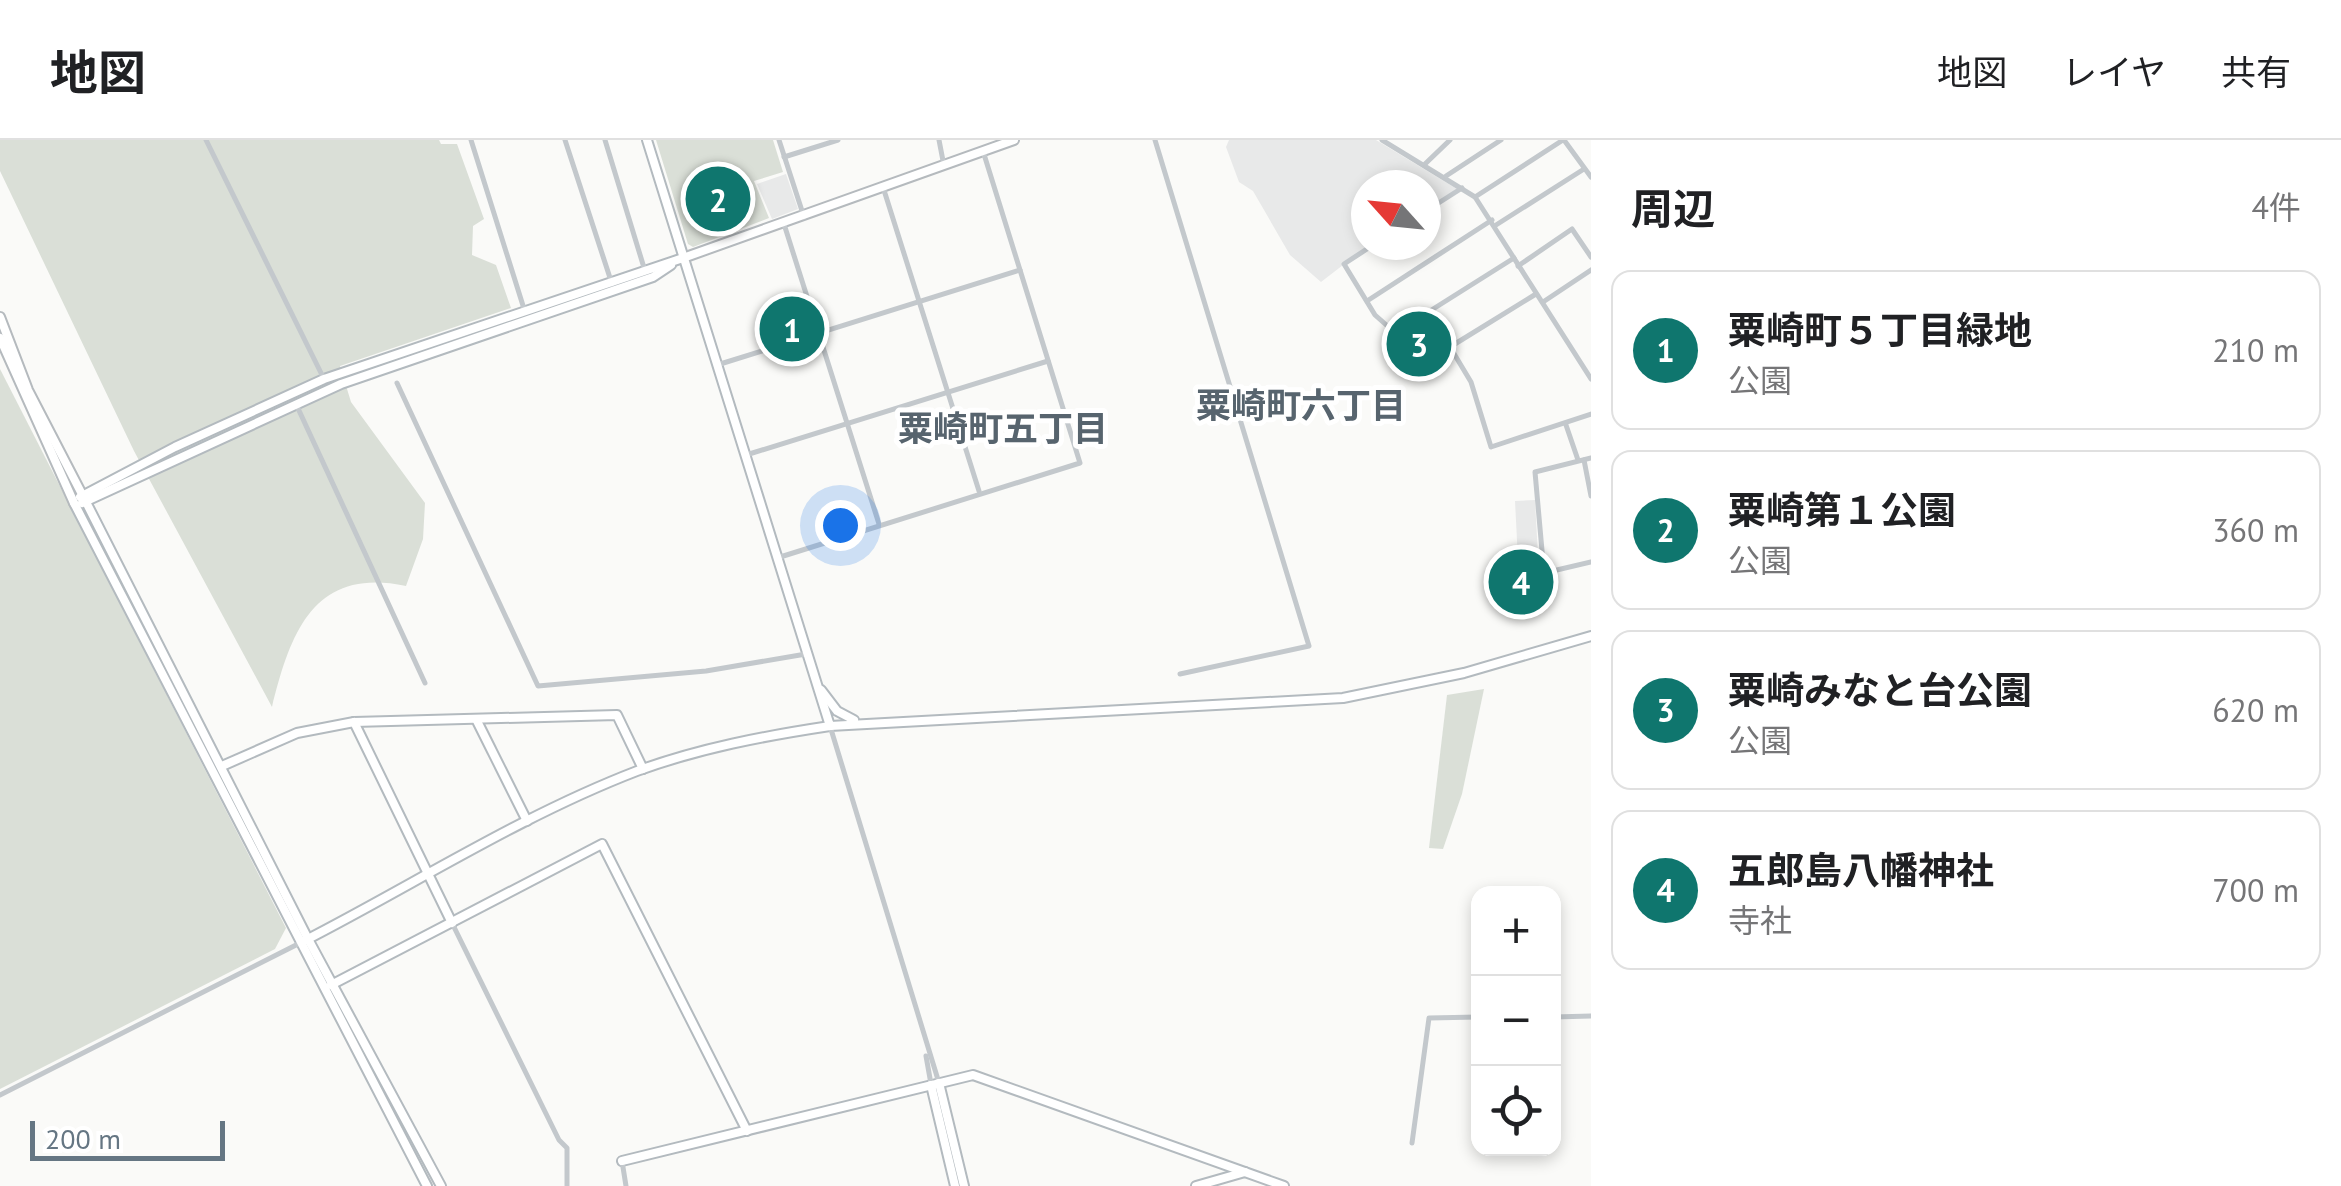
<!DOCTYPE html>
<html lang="ja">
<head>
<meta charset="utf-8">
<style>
	body { margin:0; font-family:"PT Sans","Noto Sans JP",sans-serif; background:#f2f2f2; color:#202124 }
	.controls { position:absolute; right:30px; bottom:30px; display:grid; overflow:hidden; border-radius:20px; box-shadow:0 5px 15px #0003 }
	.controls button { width:90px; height:90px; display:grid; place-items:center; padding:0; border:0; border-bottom:2px solid #e0e0e0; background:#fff; color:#202124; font:50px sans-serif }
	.compass { position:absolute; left:1351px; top:30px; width:90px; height:90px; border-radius:50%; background:#fff; box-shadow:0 5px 15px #0003; rotate:297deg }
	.scale { position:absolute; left:30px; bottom:25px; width:195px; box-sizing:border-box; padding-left:10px; border:5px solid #657683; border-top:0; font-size:28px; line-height:35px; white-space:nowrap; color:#657683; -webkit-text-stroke:8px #fff; paint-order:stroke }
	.you { position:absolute; left:840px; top:385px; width:35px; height:35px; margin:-25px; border:8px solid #fff; border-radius:50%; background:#1a73e8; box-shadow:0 0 0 15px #1a73e833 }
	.badge { display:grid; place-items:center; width:65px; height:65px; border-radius:50%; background:#0f766e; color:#fff; font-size:32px; font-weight:700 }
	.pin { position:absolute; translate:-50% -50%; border:5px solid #fff; box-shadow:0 2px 10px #0006 }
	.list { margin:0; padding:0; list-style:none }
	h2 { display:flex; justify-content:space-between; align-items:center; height:130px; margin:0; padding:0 40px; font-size:42px }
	h2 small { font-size:32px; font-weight:400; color:#757577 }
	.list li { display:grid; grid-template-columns:65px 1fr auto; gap:30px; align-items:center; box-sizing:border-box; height:160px; margin:0 20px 20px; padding:0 20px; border:2px solid #e0e0e0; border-radius:20px }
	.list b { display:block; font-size:38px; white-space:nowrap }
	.list p { margin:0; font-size:32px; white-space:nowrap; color:#757577 }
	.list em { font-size:32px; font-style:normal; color:#757577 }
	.icon { flex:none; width:55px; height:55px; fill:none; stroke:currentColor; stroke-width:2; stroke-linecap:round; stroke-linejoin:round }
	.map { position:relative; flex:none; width:1591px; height:1046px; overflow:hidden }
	header { display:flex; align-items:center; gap:60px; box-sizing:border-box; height:140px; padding:0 50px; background:#fff; border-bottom:2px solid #e0e0e0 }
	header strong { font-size:48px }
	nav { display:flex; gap:55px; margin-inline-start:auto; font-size:35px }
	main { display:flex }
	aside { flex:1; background:#fff }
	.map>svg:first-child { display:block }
	.built { fill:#e8e9e9 }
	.green { fill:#dadfd7 }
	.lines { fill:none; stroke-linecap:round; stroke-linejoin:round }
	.secondary-casing { stroke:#b3babf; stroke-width:12 }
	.primary-casing { stroke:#b5babe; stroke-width:12 }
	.street { stroke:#c3c8cc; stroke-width:5 }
	.secondary { stroke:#fff; stroke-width:8 }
	.primary { stroke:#fff; stroke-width:8 }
	.labels { text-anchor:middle; stroke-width:10; stroke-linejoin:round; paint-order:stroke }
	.neighbourhood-label { font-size:35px; font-weight:bold; fill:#57646e; stroke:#fff }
</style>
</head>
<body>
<header>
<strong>地図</strong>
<nav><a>地図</a><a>レイヤ</a><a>共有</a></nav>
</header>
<main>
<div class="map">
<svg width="1591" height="1046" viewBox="0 0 1591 1046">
	<rect width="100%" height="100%" fill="#fafaf8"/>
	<g class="built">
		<polygon points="1229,0 1376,0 1457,49 1426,69 1426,45 1366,45 1369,105 1321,142 1290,115 1253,51 1239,42 1226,7"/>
		<polygon points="786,34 798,69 772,79 757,44"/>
		<polygon points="1535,360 1538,416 1518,420 1515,361"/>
	</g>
	<g class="green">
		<path d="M0 0H439L441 4H457L484 79 473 86 472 115 496 125 511 168 340 226 351 262 425 363 423 399 406 446C315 427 291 490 272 567L134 311 0 31Z"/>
		<polygon points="656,0 773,0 783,32 754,41 769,78 693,107 688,104"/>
		<polygon points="0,229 286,788 275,809 0,949"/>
		<polygon points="1484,549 1462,654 1443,709 1429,708 1447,555"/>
	</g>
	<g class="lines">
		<defs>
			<g id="secondary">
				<polyline points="647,0 830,586 1343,558 1464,533 1591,496"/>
				<polyline points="80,357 175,307 324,239 683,118"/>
				<polyline points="86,362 308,799 441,1046"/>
				<polyline points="74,363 427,1046"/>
				<polyline points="82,363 341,244 653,137 671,125"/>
				<polyline points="821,550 837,571 854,580"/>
				<polyline points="477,581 527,681"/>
				<polyline points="354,582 452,783"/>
				<polyline points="222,626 297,593 354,582 617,575 643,629"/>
				<path d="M304 801C415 744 520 676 637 631 700 608 764 596 830 586"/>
				<polyline points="331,845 602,704 747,991"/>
				<polyline points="939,943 964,1046"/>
				<polyline points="931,945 955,1046"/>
				<polyline points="622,1021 973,935 1284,1046"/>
				<polyline points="1196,1046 1245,1032"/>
			</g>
			<g id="primary">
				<polyline points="683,118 1014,0"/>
				<polyline points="0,177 28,250 86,362"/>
				<polyline points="0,198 74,363"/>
			</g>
		</defs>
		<use href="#secondary" class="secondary-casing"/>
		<use href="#primary" class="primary-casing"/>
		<g class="street">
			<polyline points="206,0 324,239"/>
			<polyline points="471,0 525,172"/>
			<polyline points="565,0 612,144"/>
			<polyline points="605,0 645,131"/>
			<polyline points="779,0 804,77"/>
			<polyline points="939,0 944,26"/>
			<polyline points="1155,0 1309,506 1180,534"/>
			<polyline points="1382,0 1475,57 1591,239"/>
			<polyline points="1564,0 1591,37"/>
			<polyline points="784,17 838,0"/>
			<polyline points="1425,24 1450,0"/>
			<polyline points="1446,36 1501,0"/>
			<polyline points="883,47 979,351"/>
			<polyline points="1475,57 1563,0"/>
			<polyline points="1426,71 1462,48"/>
			<polyline points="784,84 879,384"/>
			<polyline points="1496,85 1584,29"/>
			<polyline points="1373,105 1344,124 1375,175 1426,220 1450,207"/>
			<polyline points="1518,126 1572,89 1591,117"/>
			<polyline points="1536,154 1450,207 1471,242 1491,307 1591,274"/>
			<polyline points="1367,161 1492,80"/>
			<polyline points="1543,162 1591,130"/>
			<polyline points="1395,193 1514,118"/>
			<polyline points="717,225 1020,130 983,11"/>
			<polyline points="397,243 538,546 706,531 806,514"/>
			<polyline points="296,264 425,543"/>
			<polyline points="1566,285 1578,320"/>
			<polyline points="746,315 1048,221"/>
			<polyline points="1591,318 1535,332 1544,433 1591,422"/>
			<polyline points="1584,320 1591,356"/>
			<polyline points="777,418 1080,323 1020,130"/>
			<polyline points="830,586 939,943"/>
			<polyline points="452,783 559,1000 567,1008 567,1046"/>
			<polyline points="1554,877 1591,876"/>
			<polyline points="926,916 931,944"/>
			<polyline points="0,955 300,803"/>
			<polyline points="1412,1003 1429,878 1478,877"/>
			<polyline points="622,1021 626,1046"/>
		</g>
		<use href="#secondary" class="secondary"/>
		<use href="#primary" class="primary"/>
	</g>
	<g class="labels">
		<g class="neighbourhood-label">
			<text x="1301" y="278">粟崎町六丁目</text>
			<text x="1003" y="301">粟崎町五丁目</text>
		</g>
	</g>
</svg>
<div class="controls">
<button>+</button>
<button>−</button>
<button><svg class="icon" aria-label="locate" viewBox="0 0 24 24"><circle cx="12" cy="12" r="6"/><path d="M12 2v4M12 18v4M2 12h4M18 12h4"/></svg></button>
</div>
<svg class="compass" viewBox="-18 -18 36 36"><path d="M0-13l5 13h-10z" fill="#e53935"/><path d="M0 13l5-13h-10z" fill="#757577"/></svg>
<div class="scale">200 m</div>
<div class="you"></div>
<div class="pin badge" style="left:792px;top:189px">1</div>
<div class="pin badge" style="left:718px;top:59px">2</div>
<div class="pin badge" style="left:1419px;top:204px">3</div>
<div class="pin badge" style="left:1521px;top:442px">4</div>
</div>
<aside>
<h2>周辺<small>4件</small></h2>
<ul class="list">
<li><span class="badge">1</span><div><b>粟崎町５丁目緑地</b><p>公園</p></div><em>210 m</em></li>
<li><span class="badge">2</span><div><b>粟崎第１公園</b><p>公園</p></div><em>360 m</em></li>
<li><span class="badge">3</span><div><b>粟崎みなと台公園</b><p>公園</p></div><em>620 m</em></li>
<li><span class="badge">4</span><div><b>五郎島八幡神社</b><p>寺社</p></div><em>700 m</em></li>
</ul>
</aside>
</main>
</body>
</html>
